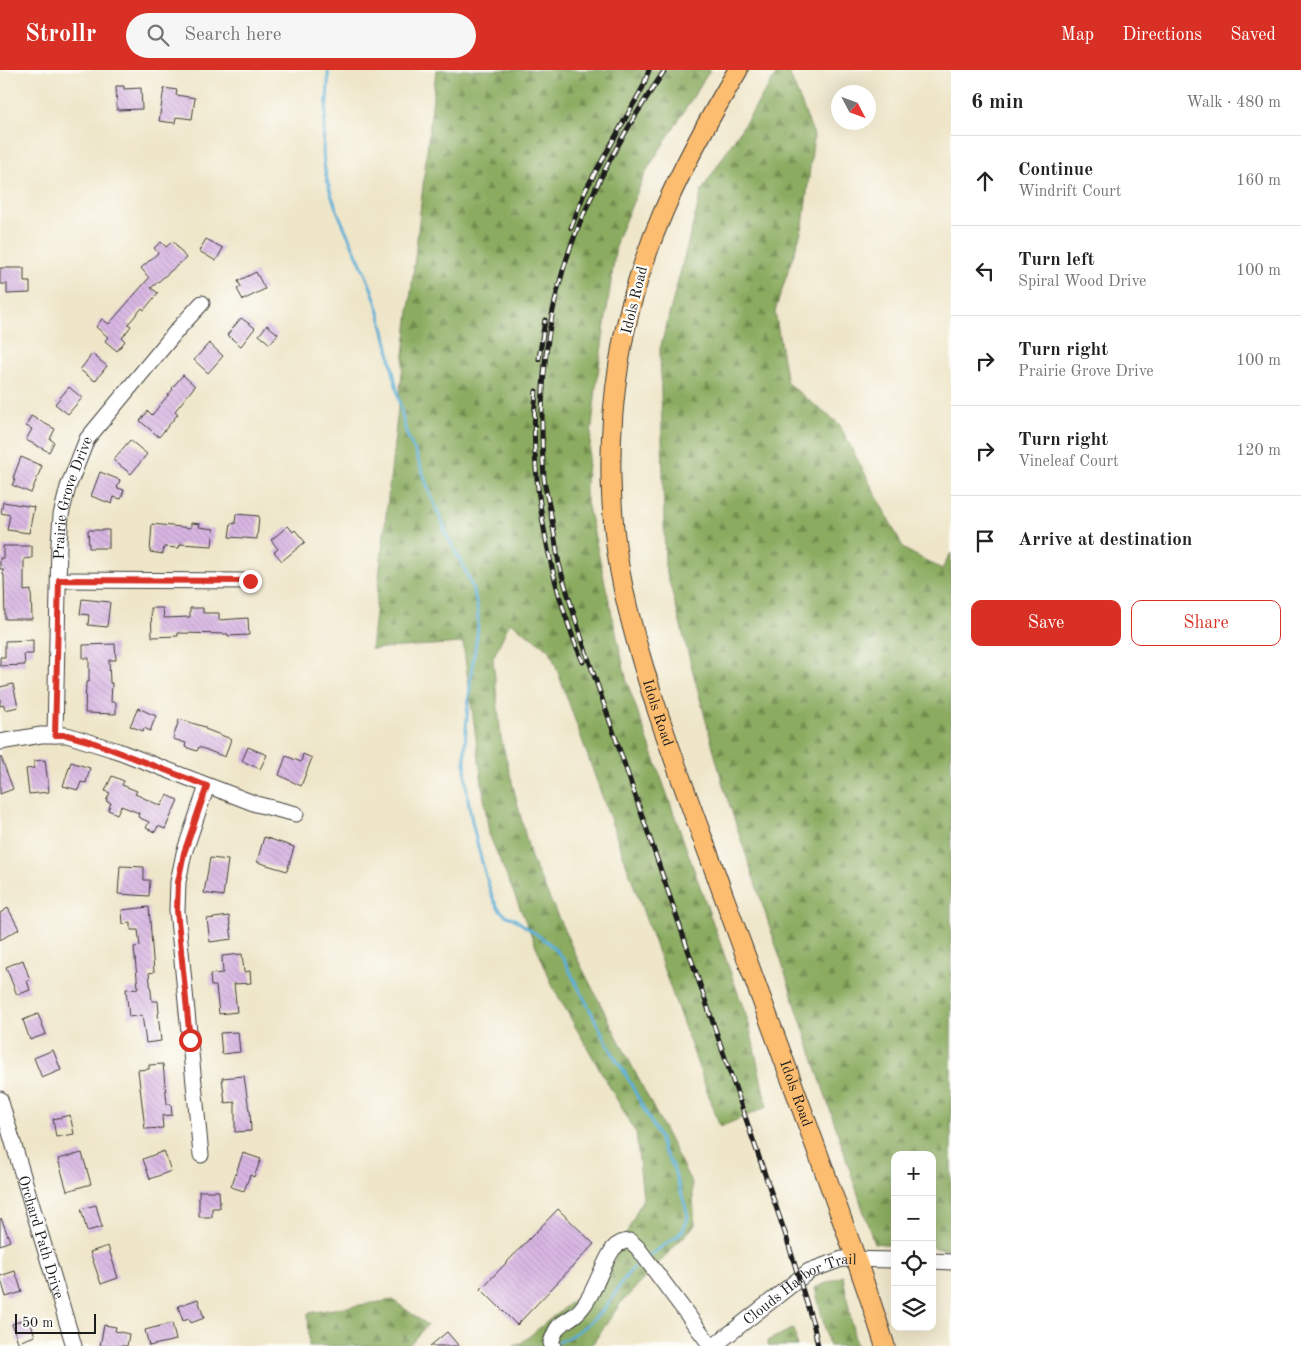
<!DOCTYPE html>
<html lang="en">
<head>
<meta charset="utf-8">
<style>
	body { margin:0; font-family:"Old Standard TT",serif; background:#f6f6f6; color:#222 }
	.controls { position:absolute; right:15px; bottom:15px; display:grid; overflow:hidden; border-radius:10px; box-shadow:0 5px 20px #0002 }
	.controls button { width:45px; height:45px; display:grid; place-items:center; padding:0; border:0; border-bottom:1px solid #e0e0e0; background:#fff; color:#222; font:25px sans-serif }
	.compass { position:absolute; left:831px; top:15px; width:45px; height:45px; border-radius:50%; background:#fff; box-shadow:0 5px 20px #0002; rotate:131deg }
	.scale { position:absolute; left:15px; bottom:12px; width:81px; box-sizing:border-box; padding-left:5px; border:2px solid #1c1c1c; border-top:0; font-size:14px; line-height:18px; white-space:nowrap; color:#1c1c1c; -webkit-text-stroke:4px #fdfcf7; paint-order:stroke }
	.stop { position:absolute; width:15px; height:15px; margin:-11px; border:4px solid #d93025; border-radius:50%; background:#fff }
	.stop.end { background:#d93025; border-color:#fff; box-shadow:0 1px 5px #0008 }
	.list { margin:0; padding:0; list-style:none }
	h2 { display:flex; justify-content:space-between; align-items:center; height:65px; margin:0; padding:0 20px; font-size:21px }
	h2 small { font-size:16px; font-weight:400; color:#767676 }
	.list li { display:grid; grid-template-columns:32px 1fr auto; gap:15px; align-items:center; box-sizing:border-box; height:90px; padding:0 20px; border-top:1px solid #e0e0e0 }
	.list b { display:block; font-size:19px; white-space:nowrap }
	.list p { margin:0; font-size:16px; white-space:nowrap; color:#767676 }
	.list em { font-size:16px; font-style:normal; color:#767676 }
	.actions { display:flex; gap:10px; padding:15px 20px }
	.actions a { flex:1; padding:11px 0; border:1px solid #d93025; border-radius:10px; text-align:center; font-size:18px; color:#d93025 }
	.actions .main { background:#d93025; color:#fff }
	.icon { flex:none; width:28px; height:28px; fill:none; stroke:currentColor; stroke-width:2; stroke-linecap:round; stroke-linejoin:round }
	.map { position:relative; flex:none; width:951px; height:1276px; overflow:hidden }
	header { display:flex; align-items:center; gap:30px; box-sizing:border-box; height:70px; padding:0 25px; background:#d93025; color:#fff }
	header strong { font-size:24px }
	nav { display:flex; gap:28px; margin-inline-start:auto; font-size:18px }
	.search { width:350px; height:45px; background:#f6f6f6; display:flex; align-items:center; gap:12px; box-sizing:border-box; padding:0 18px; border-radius:28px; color:#767676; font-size:19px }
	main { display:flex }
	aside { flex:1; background:#fff }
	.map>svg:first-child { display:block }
	.forest { fill:url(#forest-firs); stroke:#54643e }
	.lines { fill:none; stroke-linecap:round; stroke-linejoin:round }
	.stream { stroke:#5aaed6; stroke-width:3 }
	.building { fill:url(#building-back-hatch) }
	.minor-casing { stroke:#3c3a36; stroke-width:17 }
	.major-casing { stroke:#3c3a36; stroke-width:21 }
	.minor { stroke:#fff; stroke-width:15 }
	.major { stroke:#fcbd6f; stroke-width:19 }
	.rail-casing { stroke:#1c1c1c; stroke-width:5 }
	.rail { stroke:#fdfcf7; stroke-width:3; stroke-dasharray:9; stroke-linecap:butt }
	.route { stroke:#d93025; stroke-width:6 }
	.labels { text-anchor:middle; stroke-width:4.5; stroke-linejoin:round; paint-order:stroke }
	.street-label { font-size:15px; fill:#1c1c1c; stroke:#fdfcf7 }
</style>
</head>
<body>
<header>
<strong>Strollr</strong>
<div class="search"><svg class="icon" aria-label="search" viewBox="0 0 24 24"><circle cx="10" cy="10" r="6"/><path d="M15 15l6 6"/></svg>Search here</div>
<nav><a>Map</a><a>Directions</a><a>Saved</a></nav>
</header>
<main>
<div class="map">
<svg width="951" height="1276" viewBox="0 0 951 1276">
	<defs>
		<pattern id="forest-firs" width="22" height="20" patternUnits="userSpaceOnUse" patternTransform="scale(1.25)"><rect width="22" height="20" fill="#8bac60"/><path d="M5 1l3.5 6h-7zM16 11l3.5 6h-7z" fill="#718b4e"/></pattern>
		<pattern id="building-back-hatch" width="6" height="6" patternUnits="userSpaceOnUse" patternTransform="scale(1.25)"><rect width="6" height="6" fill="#d8b6e3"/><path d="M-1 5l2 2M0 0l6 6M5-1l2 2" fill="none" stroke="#b99cc2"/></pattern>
	</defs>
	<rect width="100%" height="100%" fill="#fdfcf7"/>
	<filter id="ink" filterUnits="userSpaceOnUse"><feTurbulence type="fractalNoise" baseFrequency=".02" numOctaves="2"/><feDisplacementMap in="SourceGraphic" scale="10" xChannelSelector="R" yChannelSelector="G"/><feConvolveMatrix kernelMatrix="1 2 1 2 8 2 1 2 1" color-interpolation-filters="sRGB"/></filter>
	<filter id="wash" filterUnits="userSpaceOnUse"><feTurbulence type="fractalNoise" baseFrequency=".0096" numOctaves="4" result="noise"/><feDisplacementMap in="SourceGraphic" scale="20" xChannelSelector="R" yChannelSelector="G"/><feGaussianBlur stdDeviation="1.12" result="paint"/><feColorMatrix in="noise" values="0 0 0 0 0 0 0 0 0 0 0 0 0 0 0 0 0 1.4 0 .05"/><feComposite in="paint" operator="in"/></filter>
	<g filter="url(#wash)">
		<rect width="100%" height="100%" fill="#efe6c9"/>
		<g class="forest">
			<polygon points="436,0 710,0 647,100 617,169 596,318 585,423 627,612 749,954 767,1037 720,1057 550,580 510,552 493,588 501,668 531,788 577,888 692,1114 695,1155 620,1234 591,1276 512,1276 521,1273 609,1201 643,1128 636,1063 554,919 489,764 463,573 371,579"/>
			<polygon points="779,0 788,0 814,65 803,156 775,241 787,313 839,354 904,479 942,499 951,483 951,1180 932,1178 932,1085 895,1085 895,1175 874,1173 723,715 665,496 660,279 702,120"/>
			<polygon points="843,1206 856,1276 829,1276 815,1218"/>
			<polygon points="393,1230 427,1255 408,1276 309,1276 308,1243"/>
			<polygon points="794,1258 797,1276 768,1276 767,1271"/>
		</g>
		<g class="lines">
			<g class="stream">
				<path d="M328 0C330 31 320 63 324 94 330 140 361 185 375 229 389 271 395 315 405 358 407 368 413 376 417 386 425 410 433 433 444 456V461C457 484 473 510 477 537 481 564 471 589 470 616 467 647 463 679 466 710 468 741 477 773 485 803 490 819 494 844 513 848L549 873 563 888 614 986 625 1003 659 1067 663 1080 672 1094 686 1138 688 1148 683 1160 675 1168 650 1185"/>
				<path d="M557 1273C573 1266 589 1254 601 1242 618 1224 621 1205 643 1190"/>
			</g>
		</g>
		<g id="blocks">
			<g class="building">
				<polygon points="116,16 124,16 124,19 141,18 142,39 117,40"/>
				<polygon points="164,18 177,20 176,25 195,28 192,49 176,47 175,53 159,51"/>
				<polygon points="206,169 223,178 216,191 199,181"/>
				<polygon points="173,171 186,188 151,218 158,223 144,240 142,238 128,254 131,256 122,268 125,271 117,281 105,271 108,267 96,257 102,249 109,254 149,208 141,198 158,183 154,178 161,172 166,177"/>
				<polygon points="0,198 24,198 24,212 30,212 30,223 7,224 7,214 0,214"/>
				<polygon points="256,202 265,219 243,230 237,219 241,217 238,211"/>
				<polygon points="241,248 255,258 241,276 227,265"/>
				<polygon points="267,255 278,264 270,274 259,265"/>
				<polygon points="209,273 223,286 208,303 194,290"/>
				<polygon points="92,284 107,296 95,311 80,300"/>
				<polygon points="183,305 195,316 175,341 178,344 159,367 140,351 148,341 152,345 169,324 173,319 172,318"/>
				<polygon points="69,317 82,328 68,344 55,334"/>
				<polygon points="31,346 55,359 50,369 54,372 49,382 26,370 32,359 26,356"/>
				<polygon points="130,370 147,384 131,404 113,390"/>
				<polygon points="21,387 42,396 31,423 12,415 15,409 13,408"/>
				<polygon points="100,402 120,410 117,418 124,420 121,429 114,427 112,434 91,426"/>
				<polygon points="3,432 34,437 29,463 7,460 10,445 1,443"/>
				<polygon points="236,444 259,446 257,469 229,467 231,453 235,454"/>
				<polygon points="191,453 200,454 199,457 214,459 212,476 180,474 179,478 164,477 163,484 150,482 152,454 191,458"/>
				<polygon points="288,456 293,462 295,460 305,472 282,491 274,482 278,479 271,470"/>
				<polygon points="88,460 109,460 109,478 89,478"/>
				<polygon points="3,476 32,476 32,488 24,489 24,521 31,520 32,549 5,549 4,505 3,505 3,499 0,499 0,488 3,488"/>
				<polygon points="82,529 110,532 107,557 88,555 89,545 80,544"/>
				<polygon points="151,538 163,538 164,548 190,547 190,538 203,538 203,543 219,543 219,550 248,548 249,565 228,566 228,564 178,563 178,566 152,567"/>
				<polygon points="33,570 33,584 24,584 25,595 0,596 0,587 5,587 5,571"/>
				<polygon points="115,574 116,590 109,590 110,613 112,613 111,632 116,632 116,644 85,643 86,612 89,612 89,588 83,588 83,575"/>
				<polygon points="13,614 18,637 5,640 4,635 0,636 0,617"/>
				<polygon points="138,638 156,646 150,661 144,658 143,661 130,656"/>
				<polygon points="179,649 205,657 205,659 231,669 225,687 199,677 197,681 185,677 186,673 173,669"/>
				<polygon points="248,677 267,685 260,699 242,691"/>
				<polygon points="303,684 312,688 301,716 279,705 286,686 301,692"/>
				<polygon points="1,687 13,719 0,724 0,688"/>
				<polygon points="45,690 49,722 29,724 26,699 34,698 34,691"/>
				<polygon points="71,692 90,698 86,713 81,712 78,720 63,716"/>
				<polygon points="112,706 124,711 122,715 137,721 135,724 161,736 167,725 178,730 165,759 158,756 155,762 146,758 149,752 138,747 139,743 121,736 117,744 108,740 111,733 106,731 110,723 105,721"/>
				<polygon points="264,767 294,777 287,801 257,792"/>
				<polygon points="210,788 228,790 223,826 204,823"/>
				<polygon points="120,796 144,797 144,810 150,810 149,826 118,824"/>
				<polygon points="149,837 154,902 149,903 152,931 158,931 159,943 158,944 161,971 146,973 142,945 129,947 126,919 138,918 134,877 140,876 138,860 131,860 131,853 123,854 122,840"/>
				<polygon points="8,838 19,859 0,870 0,843"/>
				<polygon points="229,846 232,869 210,872 207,849"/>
				<polygon points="242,884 244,902 250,901 251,913 234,914 237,942 219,944 216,916 211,916 210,904 223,903 222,886"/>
				<polygon points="23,890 30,910 27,911 30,920 17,925 6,897"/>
				<polygon points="38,944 46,964 30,970 23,950"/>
				<polygon points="238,962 240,982 222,984 220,963"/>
				<polygon points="53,980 61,1000 42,1008 34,988"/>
				<polygon points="163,994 167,1034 171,1034 172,1045 162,1046 163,1058 145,1059 138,1000 149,999 149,995"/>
				<polygon points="244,1006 249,1040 250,1040 251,1061 235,1062 235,1032 225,1033 222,1008"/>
				<polygon points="70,1045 74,1064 56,1067 53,1049"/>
				<polygon points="164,1081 171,1101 150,1109 143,1089"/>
				<polygon points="82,1083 91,1114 67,1121 58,1089"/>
				<polygon points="243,1083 261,1089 254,1107 250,1105 244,1121 231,1117"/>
				<polygon points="199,1121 219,1121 220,1138 212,1138 212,1147 199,1147"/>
				<polygon points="96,1135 102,1157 87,1161 81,1139"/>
				<polygon points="558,1139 594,1174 517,1255 481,1219"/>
				<polygon points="1,1148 10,1171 0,1175 0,1149"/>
				<polygon points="108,1176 118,1208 101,1214 90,1182"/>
				<polygon points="15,1201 22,1222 6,1227 0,1206"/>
				<polygon points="198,1229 204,1248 191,1253 189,1249 183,1251 178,1236"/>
				<polygon points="29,1248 35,1266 18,1272 12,1254"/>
				<polygon points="172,1253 176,1270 149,1276 145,1260"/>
				<polygon points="104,1255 116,1257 115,1261 129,1264 127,1276 100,1276"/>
				<polygon points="447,1262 459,1276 430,1276"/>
			</g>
		</g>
	</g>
	<g filter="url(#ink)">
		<use href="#blocks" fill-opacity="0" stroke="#3c3a36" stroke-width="1"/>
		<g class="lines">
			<defs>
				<g id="minor">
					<polyline points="59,510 250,511"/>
					<path id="s1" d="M55 665 59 473 61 445 68 417 87 369 179 258 202 233"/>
					<polyline points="0,672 41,665 67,665 118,681 256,734 296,744"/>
					<path id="s2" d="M0 1029 74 1276"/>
					<polyline points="201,1085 177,840 178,812 184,783 207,716"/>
					<polyline points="932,1191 951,1192"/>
					<path d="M553 1276 551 1273C558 1251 561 1256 576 1244 594 1228 600 1198 613 1179 618 1173 623 1171 630 1171L637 1177 711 1276"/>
					<path id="s3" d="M714 1276 809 1201 842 1189 895 1190"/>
				</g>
				<g id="major">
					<path id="s4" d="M738 0C683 92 635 185 619 293 607 367 608 448 624 522 647 625 687 724 723 824 757 915 790 1006 823 1097 844 1156 867 1216 885 1276"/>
				</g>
			</defs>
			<use href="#minor" class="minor-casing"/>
			<use href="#major" class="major-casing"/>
			<use href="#minor" class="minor"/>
			<use href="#major" class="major"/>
			<defs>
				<g id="rail">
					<path d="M665 0C628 54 595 112 572 173 545 247 538 330 544 408 545 420 549 433 551 445 554 461 556 478 559 494 566 520 575 547 583 573L785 1163 814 1257 818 1276"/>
					<polyline points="571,158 585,121 643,17 649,0"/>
					<polyline points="539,289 545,250"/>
					<path d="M536 321C528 404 550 517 583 592"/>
				</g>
			</defs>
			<use href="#rail" class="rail-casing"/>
			<use href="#rail" class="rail"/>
		</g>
	</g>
	<g class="lines" filter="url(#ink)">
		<polyline class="route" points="190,970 177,840 178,812 184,783 207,716 92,672 67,665 55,665 59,510 250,511"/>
	</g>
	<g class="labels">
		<g class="street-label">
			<text transform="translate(634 230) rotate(-76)" y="5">Idols Road</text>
			<text dy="5" stroke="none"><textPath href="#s1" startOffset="239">Prairie Grove Drive</textPath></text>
			<text dy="5" stroke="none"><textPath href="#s4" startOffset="674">Idols Road</textPath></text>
			<text dy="5" stroke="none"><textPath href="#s4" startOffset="1079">Idols Road</textPath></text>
			<text dy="5" stroke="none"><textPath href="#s2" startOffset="144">Orchard Path Drive</textPath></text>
			<text dy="5" stroke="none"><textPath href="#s3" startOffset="105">Clouds Harbor Trail</textPath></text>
		</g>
	</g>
</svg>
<div class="controls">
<button>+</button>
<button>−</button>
<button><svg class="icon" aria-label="locate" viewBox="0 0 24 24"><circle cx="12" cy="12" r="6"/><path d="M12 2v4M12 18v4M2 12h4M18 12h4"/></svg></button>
<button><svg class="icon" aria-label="layers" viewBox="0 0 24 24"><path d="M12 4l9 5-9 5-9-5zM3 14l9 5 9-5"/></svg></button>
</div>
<svg class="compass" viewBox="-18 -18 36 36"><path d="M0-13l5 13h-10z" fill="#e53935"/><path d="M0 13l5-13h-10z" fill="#767676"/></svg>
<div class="scale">50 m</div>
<div class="stop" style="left:190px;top:970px"></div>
<div class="stop end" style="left:250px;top:511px"></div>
</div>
<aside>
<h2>6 min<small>Walk · 480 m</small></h2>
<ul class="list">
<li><svg class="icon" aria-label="ahead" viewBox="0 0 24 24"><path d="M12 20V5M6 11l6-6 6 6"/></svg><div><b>Continue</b><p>Windrift Court</p></div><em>160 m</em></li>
<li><svg class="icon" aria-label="left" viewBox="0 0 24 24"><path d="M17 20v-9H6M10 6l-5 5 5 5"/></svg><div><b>Turn left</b><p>Spiral Wood Drive</p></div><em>100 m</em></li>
<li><svg class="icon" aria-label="right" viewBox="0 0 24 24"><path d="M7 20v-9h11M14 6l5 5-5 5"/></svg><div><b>Turn right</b><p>Prairie Grove Drive</p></div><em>100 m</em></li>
<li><svg class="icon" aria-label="right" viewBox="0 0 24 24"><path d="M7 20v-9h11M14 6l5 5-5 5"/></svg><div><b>Turn right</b><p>Vineleaf Court</p></div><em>120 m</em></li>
<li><svg class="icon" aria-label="arrive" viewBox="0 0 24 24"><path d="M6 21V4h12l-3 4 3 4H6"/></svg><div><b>Arrive at destination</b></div></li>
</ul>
<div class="actions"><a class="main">Save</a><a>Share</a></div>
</aside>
</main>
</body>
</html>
